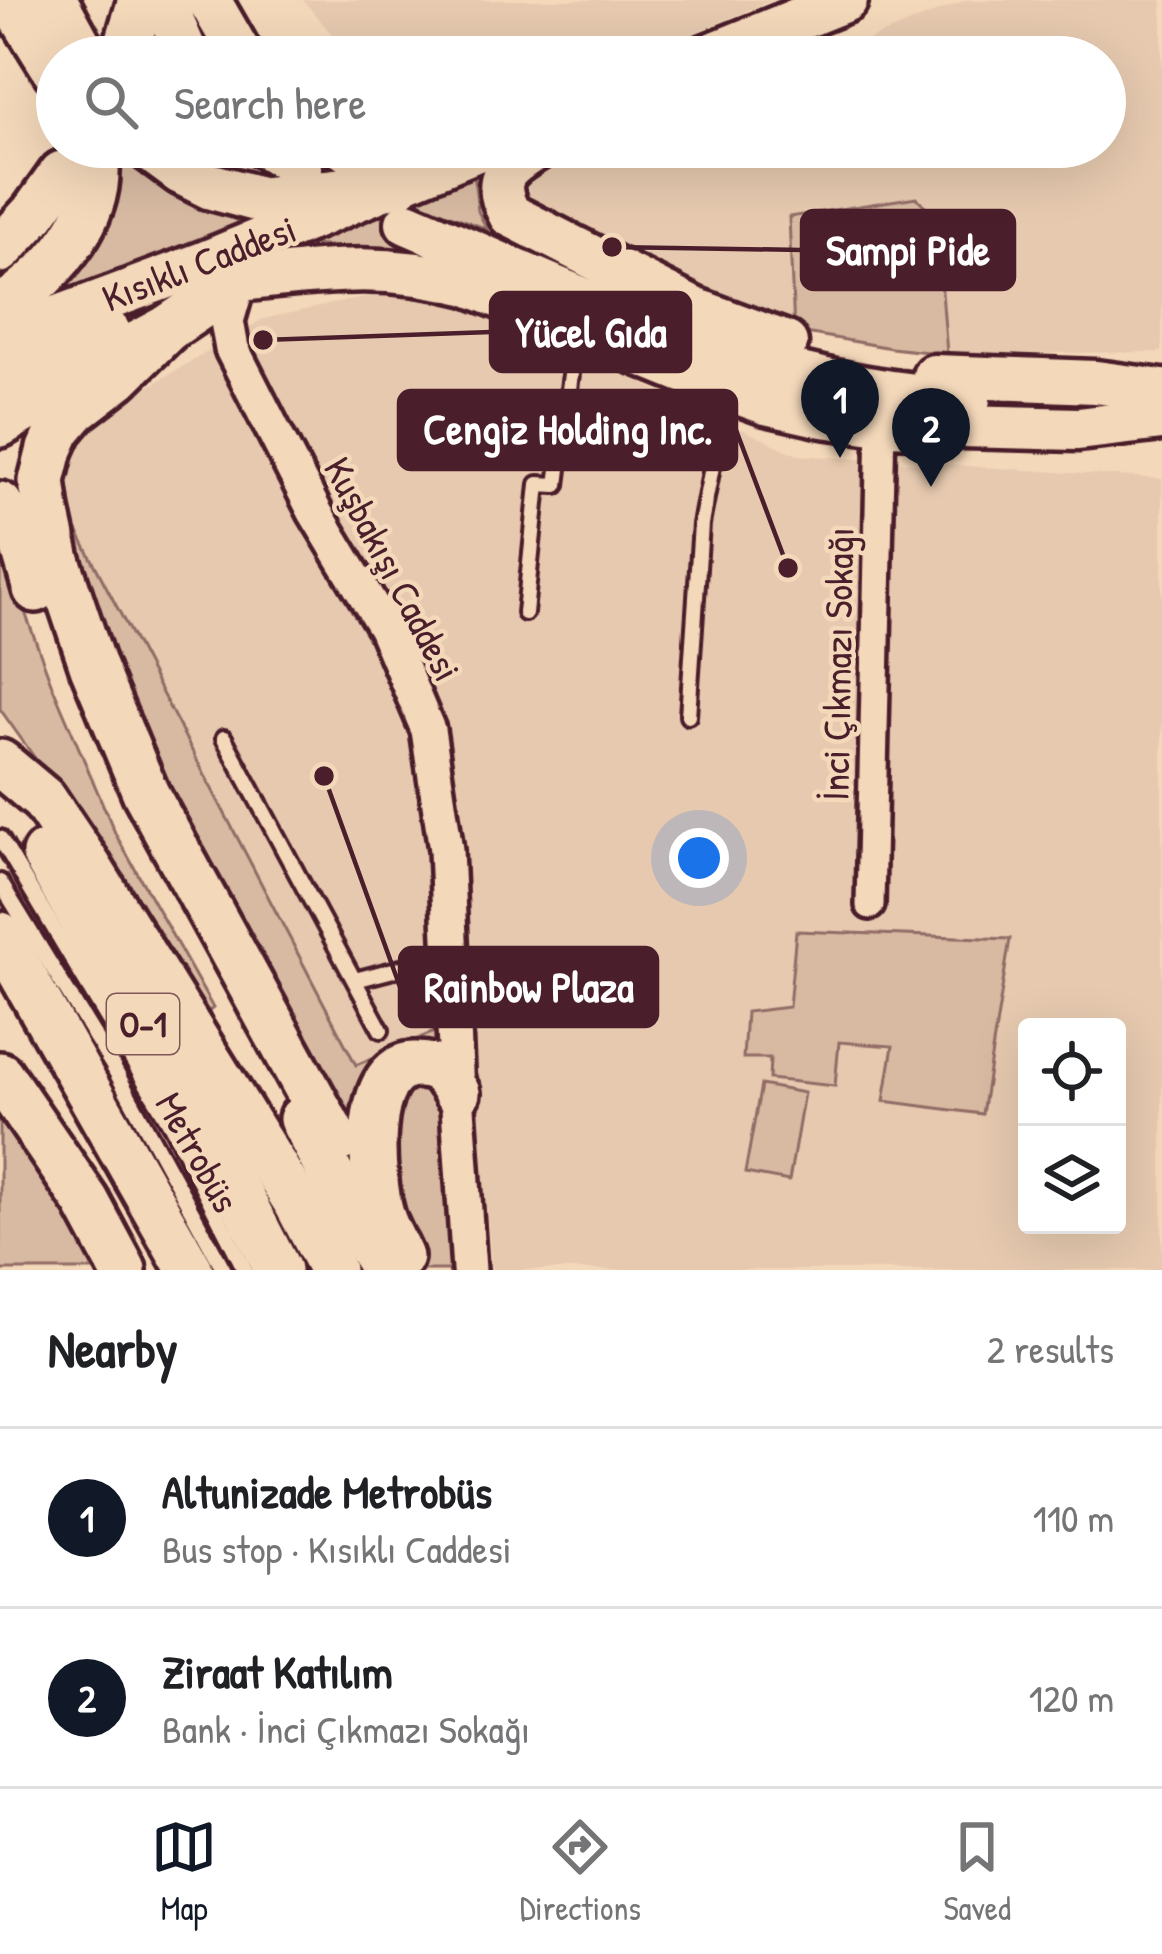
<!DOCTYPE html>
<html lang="en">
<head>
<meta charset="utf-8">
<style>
	body { margin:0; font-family:"Patrick Hand",sans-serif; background:#f2f2f2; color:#202124 }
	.controls { position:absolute; right:36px; bottom:36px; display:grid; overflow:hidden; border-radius:12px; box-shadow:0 12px 48px #0002 }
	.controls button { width:108px; height:108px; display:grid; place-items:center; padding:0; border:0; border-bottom:3px solid #e0e0e0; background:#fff; color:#202124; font:60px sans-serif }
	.you { position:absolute; left:699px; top:858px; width:42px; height:42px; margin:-30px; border:9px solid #fff; border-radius:50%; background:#1a73e8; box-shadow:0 0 0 18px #1a73e833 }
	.badge { display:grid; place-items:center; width:78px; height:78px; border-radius:50%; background:#111827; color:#fff; font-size:39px; font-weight:700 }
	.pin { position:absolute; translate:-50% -99px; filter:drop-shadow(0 3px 6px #0008) }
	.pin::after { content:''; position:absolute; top:63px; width:42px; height:36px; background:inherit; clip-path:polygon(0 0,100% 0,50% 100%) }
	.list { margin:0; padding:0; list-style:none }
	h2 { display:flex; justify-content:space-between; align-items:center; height:156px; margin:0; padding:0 48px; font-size:51px }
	h2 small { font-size:39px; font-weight:400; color:#757577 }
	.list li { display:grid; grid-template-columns:78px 1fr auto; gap:36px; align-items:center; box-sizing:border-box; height:180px; padding:0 48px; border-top:3px solid #e0e0e0 }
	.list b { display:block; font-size:45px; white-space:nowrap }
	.list p { margin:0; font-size:39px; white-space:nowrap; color:#757577 }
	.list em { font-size:39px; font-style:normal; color:#757577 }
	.icon { flex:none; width:66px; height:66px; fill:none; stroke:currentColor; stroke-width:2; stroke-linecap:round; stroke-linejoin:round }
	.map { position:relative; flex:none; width:1162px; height:1270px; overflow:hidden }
	.search { position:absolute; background:#fff; box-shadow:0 12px 48px #0002; left:36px; right:36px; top:36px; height:132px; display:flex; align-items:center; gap:30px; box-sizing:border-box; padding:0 42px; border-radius:66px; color:#757577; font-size:45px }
	.sheet { height:516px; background:#fff }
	nav { display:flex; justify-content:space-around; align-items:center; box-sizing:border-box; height:168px; border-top:3px solid #e0e0e0; background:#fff; font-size:33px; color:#757577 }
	nav a { display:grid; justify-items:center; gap:6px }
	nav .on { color:#111827 }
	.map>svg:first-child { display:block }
	.built { fill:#e6c9af; fill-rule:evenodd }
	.green { fill:#d8baa2; stroke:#916c66; stroke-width:3 }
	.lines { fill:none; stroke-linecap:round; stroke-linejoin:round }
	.service-casing { stroke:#4a1f2b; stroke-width:22 }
	.minor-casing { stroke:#4a1f2b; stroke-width:36 }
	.tertiary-casing { stroke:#4a1f2b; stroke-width:42 }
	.primary-casing { stroke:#4a1f2b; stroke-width:51 }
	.trunk-casing { stroke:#4a1f2b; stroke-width:54 }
	.service { stroke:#f4d8ba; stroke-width:14 }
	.minor { stroke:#f4d8ba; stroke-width:27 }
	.tertiary { stroke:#f4d8ba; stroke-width:33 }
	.primary { stroke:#f4d8ba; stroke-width:42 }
	.trunk { stroke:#f4d8ba; stroke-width:45 }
	.labels { text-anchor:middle; stroke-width:9; stroke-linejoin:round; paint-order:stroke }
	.shield { fill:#f4d8ba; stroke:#7d5656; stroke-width:3 }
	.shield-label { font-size:36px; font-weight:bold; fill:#4a1f2b }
	.street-label { font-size:39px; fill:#4a1f2b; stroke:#f4d8ba }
	.leader { fill:none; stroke:#4a1f2b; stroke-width:4.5 }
	.callout-dot { fill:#4a1f2b; stroke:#f4d8ba; stroke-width:4.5 }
	.callout { fill:#4a1f2b; stroke:#4a1f2b; stroke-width:4.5 }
	.callout-label { font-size:42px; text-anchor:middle; font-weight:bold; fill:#fff }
</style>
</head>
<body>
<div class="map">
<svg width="1162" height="1270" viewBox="0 0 1162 1270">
	<rect width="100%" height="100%" fill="#f4d8ba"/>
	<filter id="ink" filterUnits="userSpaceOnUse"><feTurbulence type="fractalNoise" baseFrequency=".00833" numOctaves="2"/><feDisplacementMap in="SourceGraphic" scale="24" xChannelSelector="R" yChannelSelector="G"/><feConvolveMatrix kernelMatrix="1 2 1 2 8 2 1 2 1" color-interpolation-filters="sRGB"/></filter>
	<g filter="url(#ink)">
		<g class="built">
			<polygon points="303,0 773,0 636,57 351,57"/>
			<polygon points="966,0 1162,0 1162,352 947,354 891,348 794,331 543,227 525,181 607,147 1105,147 1105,57 827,57"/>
			<path d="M407 284 498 317 798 455 1162 479V1270H492L444 727 382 596 239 348 240 333 263 319 378 294ZM1027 1027H1117V1225H1027Z"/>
			<polygon points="212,349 355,605 411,747 425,799 441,1029 356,1066 59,496 64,454 96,418"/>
		</g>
		<g class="green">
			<polygon points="106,147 130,147 261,214 24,308"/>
			<polygon points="173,147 314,147 345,165 318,181 253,187"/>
			<polygon points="474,177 478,211 487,229 412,201 404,233 451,255 282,243"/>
			<polygon points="916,197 936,217 947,354 891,348 794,331 789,217"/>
			<polygon points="59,496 356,1065 441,1029 444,1052 355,1132 148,758 109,666"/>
			<polygon points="0,545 52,685 116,835 213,1008 208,1012 96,844 0,709"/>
			<polygon points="796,931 1010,939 982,1114 884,1101 893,1046 839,1042 835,1086 769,1079 770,1058 743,1058 746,1012 789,1007"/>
			<polygon points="406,1081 428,1083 447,1107 440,1128 451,1270 416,1270 396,1222 386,1107"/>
			<polygon points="761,1085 804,1093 789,1181 745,1173"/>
			<polygon points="0,1101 103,1270 0,1270"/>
		</g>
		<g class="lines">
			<defs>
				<g id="service">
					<polyline points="525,613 538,484 557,485 576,334"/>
					<polyline points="688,716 701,524 726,394"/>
					<polyline points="224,738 381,1030"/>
					<polyline points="0,838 172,1127 245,1270"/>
					<polyline points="0,882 111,1063 224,1270"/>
					<polyline points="355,980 451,955"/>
				</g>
				<polyline id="minor" points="870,905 881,424"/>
				<polyline id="tertiary" points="239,280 227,321 232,349 315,512 385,628 428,730 446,850 457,1093 469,1270"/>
				<g id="primary">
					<polyline points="168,0 174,25 188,57"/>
					<polyline points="209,0 242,57"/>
					<polyline points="705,57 846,0"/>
					<polyline points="266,147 300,168"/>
					<polyline points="343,147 398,184"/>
					<path d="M539 147C508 166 489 176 510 215L694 309 786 343"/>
					<path d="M407 223C587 300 769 392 969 399"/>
					<path d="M239 280C325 271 382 262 468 284L727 389 766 403 823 416 881 424 1078 429 1162 419"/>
					<polyline points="0,339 204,263 484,147"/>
					<polyline points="934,376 1096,382 1162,391"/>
				</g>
				<g id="trunk">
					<polyline points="12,0 57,72"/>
					<polyline points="54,0 85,57"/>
					<polyline points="124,57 141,0"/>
					<polyline points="148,147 182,172 210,186 262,200 398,184"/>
					<polyline points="0,250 34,213 62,174"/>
					<path d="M0 309C52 275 110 213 93 147"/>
					<polyline points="168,328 118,377 75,410 59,429 50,449 42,481 46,510 57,560 93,667 146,794 336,1141"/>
					<polyline points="0,379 108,333"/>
					<polyline points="0,424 97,366 168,328 239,280"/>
					<polyline points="0,505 21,537 36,589"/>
					<polyline points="0,763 44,800 85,861 298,1205 332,1270"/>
					<polyline points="45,854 242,1200 278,1270"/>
					<polyline points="0,935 190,1270"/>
					<polyline points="0,1075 86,1201 123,1270"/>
					<polyline points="302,1119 352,1216 384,1270"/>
					<path d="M400 1257C394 1243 385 1229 381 1214 371 1179 361 1068 414 1065 438 1064 446 1074 457 1093"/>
				</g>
			</defs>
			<use href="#service" class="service-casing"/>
			<use href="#minor" class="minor-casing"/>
			<use href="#tertiary" class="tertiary-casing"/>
			<use href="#primary" class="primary-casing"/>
			<use href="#trunk" class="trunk-casing"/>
			<use href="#service" class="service"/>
			<use href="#minor" class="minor"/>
			<use href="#tertiary" class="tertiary"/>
			<use href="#primary" class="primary"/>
			<use href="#trunk" class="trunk"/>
		</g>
	</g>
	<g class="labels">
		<rect class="shield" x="107" y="994" width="72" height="60" rx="9"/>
		<g class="shield-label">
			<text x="143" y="1037">O-1</text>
		</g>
		<g class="street-label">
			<text transform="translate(199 263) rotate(-21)" y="14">Kısıklı Caddesi</text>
			<text transform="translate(393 569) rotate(62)" y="14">Kuşbakışı Caddesi</text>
			<text transform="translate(837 664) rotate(-89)" y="14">İnci Çıkmazı Sokağı</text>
			<text transform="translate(198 1152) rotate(61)" y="14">Metrobüs</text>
		</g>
	</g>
	<path class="leader" d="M612 247L802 250M263 340L491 332M788 568L736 430M324 776L400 987"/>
	<g class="callout-dot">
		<circle cx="612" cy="247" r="12"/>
		<circle cx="263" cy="340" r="12"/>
		<circle cx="788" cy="568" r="12"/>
		<circle cx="324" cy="776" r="12"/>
	</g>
	<g class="callout">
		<rect x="802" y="211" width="212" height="78" rx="12"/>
		<rect x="491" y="293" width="199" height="78" rx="12"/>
		<rect x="399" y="391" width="337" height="78" rx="12"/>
		<rect x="400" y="948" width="257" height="78" rx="12"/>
	</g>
	<g class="callout-label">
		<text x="908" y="265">Sampi Pide</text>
		<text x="591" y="347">Yücel Gıda</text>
		<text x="568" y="444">Cengiz Holding Inc.</text>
		<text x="529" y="1002">Rainbow Plaza</text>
	</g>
</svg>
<div class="controls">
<button><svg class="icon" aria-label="locate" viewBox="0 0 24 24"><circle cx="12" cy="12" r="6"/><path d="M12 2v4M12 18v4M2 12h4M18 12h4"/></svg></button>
<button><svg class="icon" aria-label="layers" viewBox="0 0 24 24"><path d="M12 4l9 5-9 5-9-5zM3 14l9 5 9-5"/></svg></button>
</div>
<div class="you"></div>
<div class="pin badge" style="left:840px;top:458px">1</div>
<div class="pin badge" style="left:931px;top:487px">2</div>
<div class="search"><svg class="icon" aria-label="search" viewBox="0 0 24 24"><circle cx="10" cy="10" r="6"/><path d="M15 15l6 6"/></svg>Search here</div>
</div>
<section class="sheet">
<h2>Nearby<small>2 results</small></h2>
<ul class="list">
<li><span class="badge">1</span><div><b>Altunizade Metrobüs</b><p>Bus stop · Kısıklı Caddesi</p></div><em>110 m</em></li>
<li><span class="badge">2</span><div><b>Ziraat Katılım</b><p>Bank · İnci Çıkmazı Sokağı</p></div><em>120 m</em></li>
</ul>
</section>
<nav>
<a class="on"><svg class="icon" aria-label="map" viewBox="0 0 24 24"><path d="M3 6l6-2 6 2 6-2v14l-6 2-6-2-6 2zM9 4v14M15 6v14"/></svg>Map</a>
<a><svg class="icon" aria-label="directions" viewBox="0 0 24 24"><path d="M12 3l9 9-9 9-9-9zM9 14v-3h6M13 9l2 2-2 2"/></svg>Directions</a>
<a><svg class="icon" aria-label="saved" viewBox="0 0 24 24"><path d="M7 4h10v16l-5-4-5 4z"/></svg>Saved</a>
</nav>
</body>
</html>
